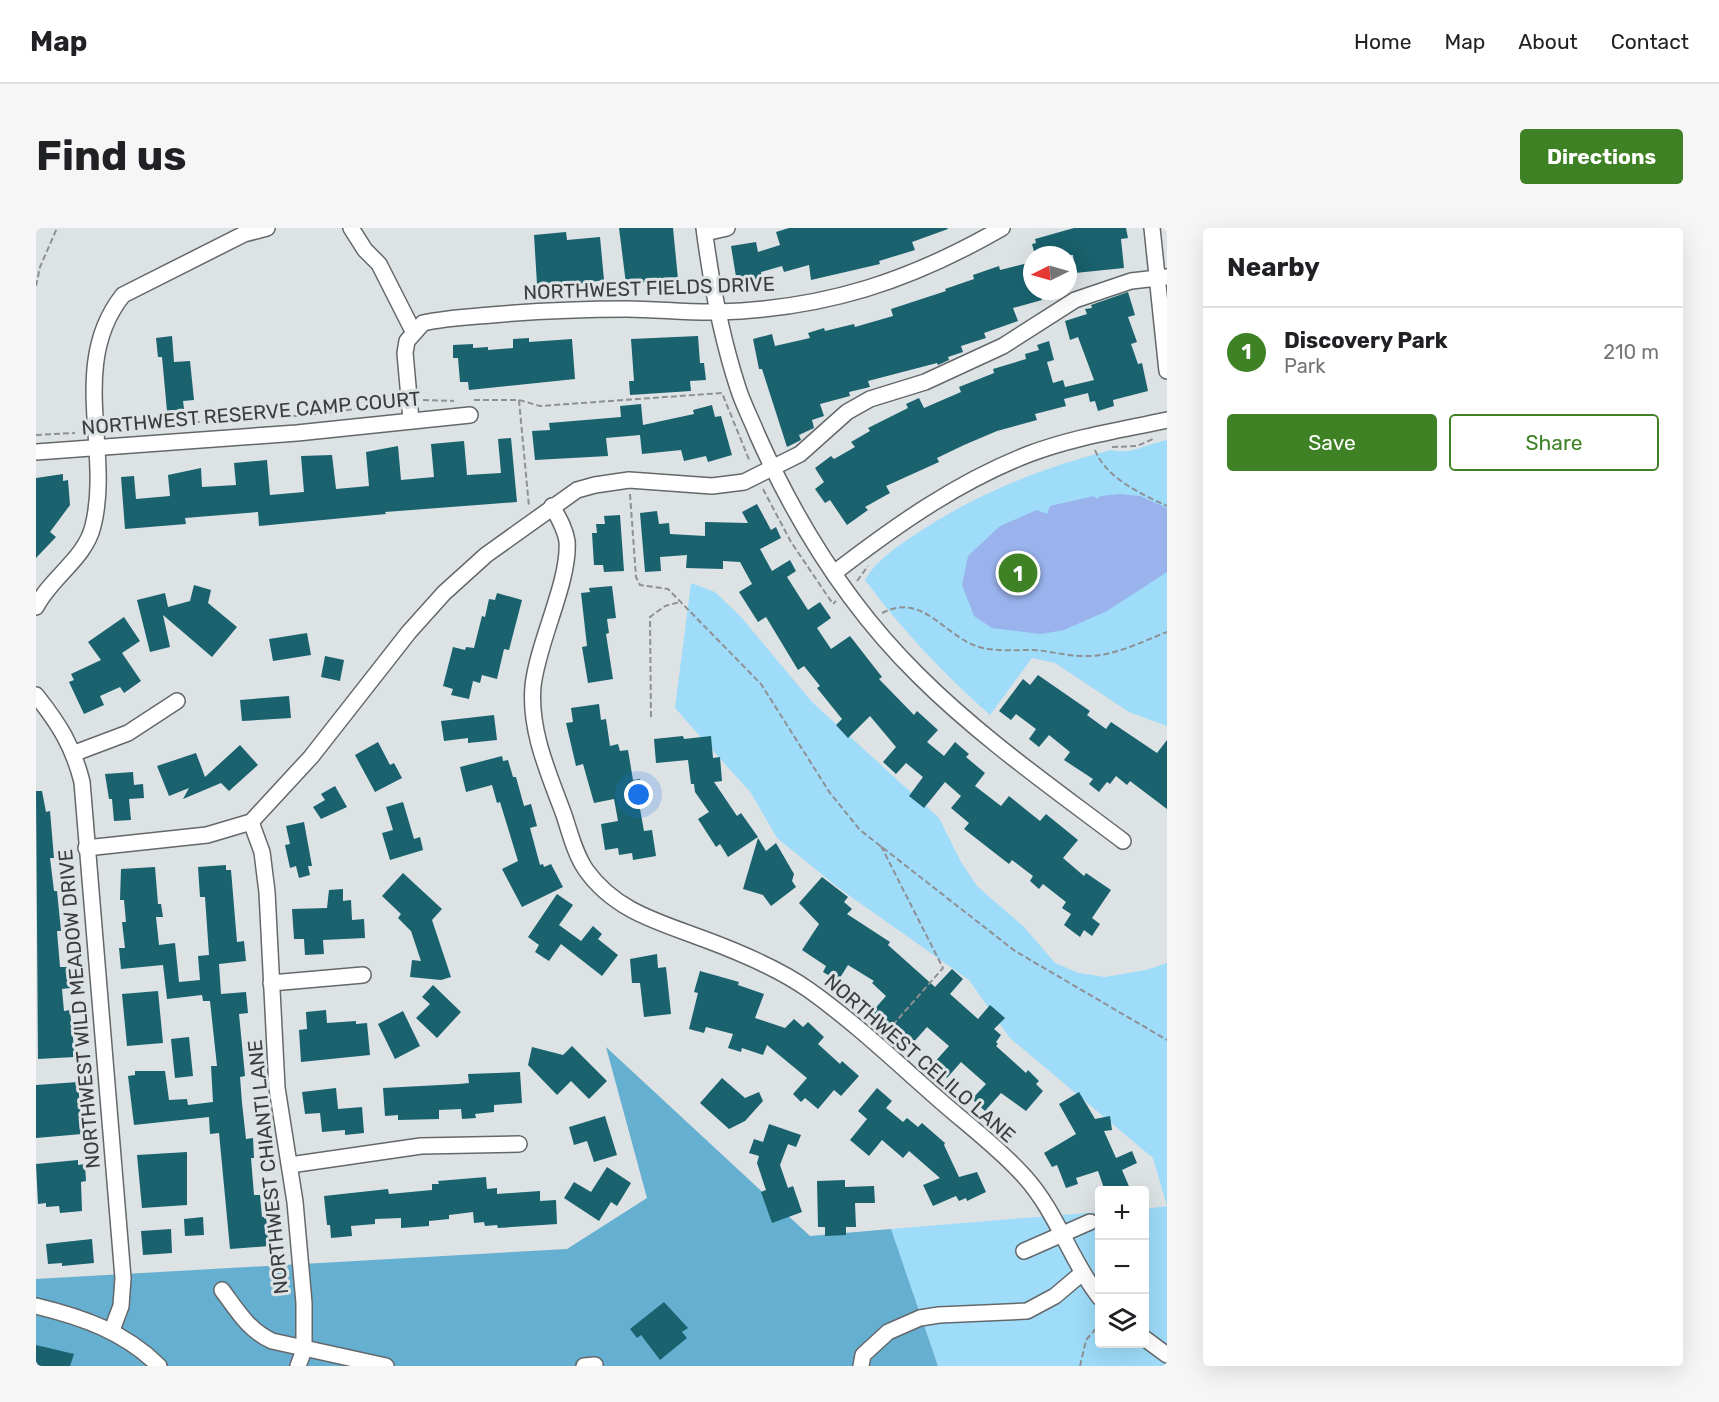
<!DOCTYPE html>
<html lang="en">
<head>
<meta charset="utf-8">
<style>
	body { margin:0; font-family:Rubik,sans-serif; background:#f6f6f6; color:#202124 }
	.controls { position:absolute; right:18px; bottom:18px; display:grid; overflow:hidden; border-radius:6px; box-shadow:0 6px 24px #0002 }
	.controls button { width:54px; height:54px; display:grid; place-items:center; padding:0; border:0; border-bottom:2px solid #e0e0e0; background:#fff; color:#202124; font:30px sans-serif }
	.compass { position:absolute; left:987px; top:18px; width:54px; height:54px; border-radius:50%; background:#fff; box-shadow:0 6px 24px #0002; rotate:265deg }
	.you { position:absolute; left:603px; top:567px; width:21px; height:21px; margin:-15px; border:4px solid #fff; border-radius:50%; background:#1a73e8; box-shadow:0 0 0 9px #1a73e833 }
	.badge { display:grid; place-items:center; width:39px; height:39px; border-radius:50%; background:#3e8225; color:#fff; font-size:20px; font-weight:700 }
	.pin { position:absolute; translate:-50% -50%; border:3px solid #fff; box-shadow:0 2px 6px #0006 }
	.list { margin:0; padding:0; list-style:none }
	h2 { display:flex; justify-content:space-between; align-items:center; height:78px; margin:0; padding:0 24px; font-size:26px }
	h2 small { font-size:20px; font-weight:400; color:#757577 }
	.list li { display:grid; grid-template-columns:39px 1fr auto; gap:18px; align-items:center; box-sizing:border-box; height:90px; padding:0 24px; border-top:2px solid #e0e0e0 }
	.list b { display:block; font-size:22px; white-space:nowrap }
	.list p { margin:0; font-size:20px; white-space:nowrap; color:#757577 }
	.list em { font-size:20px; font-style:normal; color:#757577 }
	.actions { display:flex; gap:12px; padding:18px 24px }
	.actions a { flex:1; padding:14px 0; border:2px solid #3e8225; border-radius:6px; text-align:center; font-size:21px; color:#3e8225 }
	.actions .main { background:#3e8225; color:#fff }
	.icon { flex:none; width:33px; height:33px; fill:none; stroke:currentColor; stroke-width:2; stroke-linecap:round; stroke-linejoin:round }
	.map { position:relative; flex:none; width:1131px; height:1138px; overflow:hidden; border-radius:6px }
	header { display:flex; align-items:center; gap:36px; box-sizing:border-box; height:84px; padding:0 30px; background:#fff; border-bottom:2px solid #e0e0e0 }
	header strong { font-size:28px }
	nav { display:flex; gap:33px; margin-inline-start:auto; font-size:21px }
	.intro { display:flex; align-items:center; justify-content:space-between; box-sizing:border-box; height:144px; padding:0 36px }
	h1 { margin:0; font-size:42px }
	.button { padding:15px 27px; border-radius:6px; background:#3e8225; color:#fff; font-size:21px; font-weight:700 }
	main { display:flex; gap:36px; padding:0 36px }
	aside { flex:1; background:#fff; border-radius:6px; box-shadow:0 6px 24px #0002 }
	.map>svg:first-child { display:block }
	.green { fill:#9edcfa }
	.forest { fill:#65afd1 }
	.water { fill:#9ab3ed }
	.building { fill:#19626e }
	.lines { fill:none; stroke-linecap:round; stroke-linejoin:round }
	.minor-casing { stroke:#64686b; stroke-width:18 }
	.path { stroke:#8e9194; stroke-width:2; stroke-dasharray:6 3; stroke-linecap:butt }
	.minor { stroke:#fff; stroke-width:15 }
	.labels { text-anchor:middle; stroke-width:6; stroke-linejoin:round; paint-order:stroke }
	.street-label { font-size:20px; fill:#3b3d3e; stroke:#dde2e5 }
</style>
</head>
<body>
<header>
<strong>Map</strong>
<nav><a>Home</a><a>Map</a><a>About</a><a>Contact</a></nav>
</header>
<div class="intro"><h1>Find us</h1><a class="button">Directions</a></div>
<main>
<div class="map">
<svg width="1131" height="1138" viewBox="0 0 1131 1138">
	<rect width="100%" height="100%" fill="#dde2e5"/>
	<g class="green">
		<path d="M1131 212V498L1093 484 1019 435 996 430 954 487C908 446 866 402 829 352 841 331 862 318 883 304 942 265 1006 240 1075 222 1095 227 1111 216 1131 212Z"/>
		<polygon points="655,355 679,364 705,389 776,474 903,590 925,634 941,658 988,699 1019,735 1043,745 1069,749 1110,742 1131,735 1131,1138 902,1138 855,1001 1063,984 1064,1116 1108,1116 1109,981 1131,978 1117,930 974,810 933,752 804,661 741,610 715,565 639,480"/>
	</g>
	<polygon class="forest" points="570,819 774,1008 855,1001 902,1138 0,1138 0,1051 531,1021 611,970"/>
	<polygon class="water" points="1083,266 1104,268 1131,280 1131,344 1071,383 1028,402 1005,406 956,400 938,388 926,357 932,328 964,298 1001,282 1011,286 1014,278 1058,268 1061,271 1064,268"/>
	<g class="building">
		<polygon points="583,0 637,0 642,51 590,56"/>
		<polygon points="753,0 911,0 912,1 876,14 879,22 843,33 844,36 775,52 773,37 748,44 746,38 725,44 727,57 702,61 695,18 720,14 722,24 744,17 740,4"/>
		<polygon points="1038,0 1090,0 1092,10 1085,11 1088,40 1039,45 1037,27 999,27 996,16 1000,15 999,11"/>
		<polygon points="530,4 531,12 564,9 568,52 517,60 517,55 501,56 498,7"/>
		<polygon points="996,34 996,63 1003,63 1006,72 977,80 982,93 948,105 950,110 925,118 927,124 912,129 913,132 902,137 901,135 832,153 834,159 813,164 814,168 784,176 788,188 776,192 778,200 763,207 765,212 751,219 726,141 723,141 717,111 736,106 739,118 774,110 772,105 788,100 789,103 818,96 819,99 857,88 855,81 910,63 909,61 938,51 937,47 963,38 964,42"/>
		<polygon points="1092,64 1099,87 1092,89 1101,114 1095,116 1102,136 1106,135 1112,163 1077,172 1078,178 1062,183 1059,173 1054,174 1052,165 1028,171 1030,178 999,186 1001,192 961,203 928,217 901,230 903,234 850,258 854,265 829,279 832,282 811,297 794,272 789,275 779,261 788,254 779,240 795,228 798,231 819,219 815,214 834,203 832,200 872,180 870,176 883,170 888,180 925,164 923,159 958,145 957,141 990,131 989,126 1003,122 1001,117 1013,113 1018,132 1011,134 1017,155 1027,152 1029,159 1058,152 1042,109 1034,112 1029,93 1051,86 1049,81 1056,80 1055,77"/>
		<polygon points="136,108 138,134 154,133 158,172 147,173 148,181 131,183 126,129 122,129 120,110"/>
		<polygon points="662,108 664,135 668,135 670,152 654,153 655,163 594,167 593,153 598,153 595,111"/>
		<polygon points="493,110 493,114 536,111 539,151 433,162 432,154 424,154 422,130 417,130 417,117 437,116 437,120 452,119 452,122 477,120 477,111"/>
		<polygon points="605,176 607,197 658,186 657,182 676,177 679,189 685,188 696,227 672,234 670,228 648,233 645,222 606,226 604,207 570,210 572,228 499,232 496,203 514,202 513,195 585,189 584,178"/>
		<polygon points="475,210 481,274 349,284 350,286 223,298 222,284 149,290 150,296 89,301 85,249 98,248 100,271 134,268 132,247 165,240 166,259 200,257 198,235 231,232 234,267 268,264 265,228 296,227 300,261 333,258 330,224 362,218 365,252 398,249 395,216 428,213 431,247 465,245 462,211"/>
		<polygon points="27,246 27,253 32,252 34,277 14,304 20,309 0,330 0,250"/>
		<polygon points="721,276 735,302 740,299 745,310 724,321 736,343 754,332 760,343 751,349 772,382 784,374 795,390 781,400 795,421 814,408 846,449 843,451 878,487 881,483 902,502 891,514 908,528 919,514 933,526 930,529 949,545 939,558 965,578 973,568 1004,593 1010,586 1042,612 1027,630 1048,648 1050,645 1075,662 1056,690 1064,696 1056,708 1048,702 1044,709 1028,697 1035,686 1026,680 1030,674 1007,656 1003,661 994,653 997,648 976,632 973,636 928,601 933,595 915,580 925,568 909,554 888,580 873,568 887,549 870,535 860,546 847,534 860,519 834,488 812,510 800,497 806,491 781,460 784,458 768,438 762,442 730,389 722,394 703,364 716,356 704,334 687,333 687,341 650,340 651,327 624,329 625,343 609,344 604,285 621,283 623,296 633,295 634,306 669,308 669,294 712,295 706,284"/>
		<polygon points="584,287 588,343 568,344 567,337 558,337 556,305 561,305 560,296 569,296 568,288"/>
		<polygon points="158,357 175,362 172,375 201,399 176,429 127,387 134,419 114,424 101,372 129,365 132,379 154,373"/>
		<polygon points="576,358 580,390 571,391 573,405 570,406 577,451 552,455 546,419 551,418 545,365 554,364 553,360"/>
		<polygon points="461,365 486,372 473,422 468,421 461,451 446,447 444,455 437,453 433,471 415,467 417,461 407,458 417,419 429,422 430,419 438,420 446,388 449,389 453,371 459,372"/>
		<polygon points="88,389 104,413 86,425 105,453 88,465 84,459 64,468 68,477 48,486 33,454 38,452 35,446 65,432 52,414"/>
		<polygon points="271,405 275,427 237,433 233,411"/>
		<polygon points="289,428 308,432 304,453 285,449"/>
		<polygon points="1002,447 1054,483 1051,487 1070,501 1075,494 1121,525 1131,512 1131,581 1094,553 1091,557 1080,548 1074,556 1071,554 1063,564 1053,556 1057,551 1028,532 1034,524 1013,507 1003,519 993,511 1000,501 980,486 975,492 963,483 987,451 994,457"/>
		<polygon points="253,468 255,490 206,493 204,472"/>
		<polygon points="563,476 565,492 570,491 574,518 582,516 584,523 592,522 597,552 604,551 606,563 601,564 608,603 616,602 620,628 597,632 596,625 583,627 582,620 569,622 565,596 582,593 578,571 558,575 547,536 540,538 530,495 537,494 535,480"/>
		<polygon points="458,487 461,512 432,515 432,510 408,513 405,493"/>
		<polygon points="647,508 648,511 675,508 677,530 684,529 686,553 678,554 701,588 705,585 722,609 692,629 684,616 680,619 662,591 673,584 659,564 658,556 655,556 652,532 620,535 618,511"/>
		<polygon points="342,514 354,537 358,535 366,550 339,564 319,527"/>
		<polygon points="204,517 222,537 193,563 185,555 147,571 153,560 133,568 121,538 160,525 169,549"/>
		<polygon points="466,528 467,533 472,532 477,549 480,549 488,578 495,576 501,598 494,600 504,637 507,636 508,639 515,636 527,659 486,679 466,641 482,633 464,574 461,575 456,557 430,564 424,539"/>
		<polygon points="97,544 98,557 107,556 108,570 93,571 95,592 78,593 76,571 73,571 69,546"/>
		<polygon points="299,558 311,579 285,591 277,579 289,572 285,566"/>
		<polygon points="0,563 6,563 10,584 14,583 18,630 14,630 18,663 21,663 25,703 21,703 24,739 33,739 34,760 26,761 28,783 34,782 39,829 2,831"/>
		<polygon points="367,574 378,611 384,609 387,622 354,632 346,605 357,602 350,579"/>
		<polygon points="268,594 276,638 272,638 274,647 263,650 260,638 254,640 249,617 254,616 250,598"/>
		<polygon points="722,610 730,623 740,615 758,646 756,653 760,659 735,678 727,667 707,661"/>
		<polygon points="190,637 190,642 195,642 201,714 208,713 210,733 183,736 185,766 210,764 212,785 203,786 209,848 204,849 206,875 210,911 217,910 218,930 215,930 218,967 224,967 226,989 230,988 233,1018 194,1021 183,905 174,906 173,889 98,897 92,848 99,847 99,843 129,843 133,872 151,871 152,877 177,874 175,838 181,838 174,773 167,773 166,767 131,771 127,737 85,741 83,720 89,720 86,694 90,694 88,672 84,672 85,641 119,639 122,676 125,676 127,689 120,689 123,717 139,715 143,754 164,752 162,728 173,727 169,669 164,669 162,639"/>
		<polygon points="367,645 406,681 396,692 415,749 405,752 374,749 376,732 385,733 375,703 362,690 365,686 346,668"/>
		<polygon points="786,649 812,669 808,674 816,681 811,686 854,714 852,717 899,759 916,741 927,751 914,766 942,791 954,777 969,790 958,801 965,807 960,814 962,816 960,818 990,845 992,842 1003,853 1000,856 1007,863 990,883 965,865 949,883 936,871 950,856 925,834 911,850 896,837 913,818 891,799 875,817 836,784 850,768 836,755 838,753 812,737 802,753 787,744 790,738 766,722 783,696 763,675"/>
		<polygon points="307,661 307,673 315,672 316,692 328,691 329,710 287,712 288,726 269,727 268,711 258,711 256,681 291,680 293,662"/>
		<polygon points="521,666 537,677 523,697 545,713 557,698 566,706 562,711 582,727 566,748 525,716 513,733 499,724 503,717 492,709"/>
		<polygon points="621,726 622,740 630,739 635,786 608,789 604,755 596,755 594,731"/>
		<polygon points="664,743 703,754 702,757 728,766 719,790 749,800 758,791 767,799 772,794 788,809 782,816 804,836 806,833 823,848 805,868 798,862 782,881 769,870 765,874 757,866 771,850 731,817 727,827 706,820 705,824 692,820 697,806 670,799 668,805 653,801 662,765 658,764"/>
		<polygon points="397,757 425,784 401,810 380,790 394,776 386,769"/>
		<polygon points="122,763 127,815 91,818 86,766"/>
		<polygon points="290,782 291,795 320,793 320,796 331,795 334,827 265,834 263,802 271,801 270,784"/>
		<polygon points="367,783 384,818 359,831 342,796"/>
		<polygon points="153,809 157,848 139,850 135,811"/>
		<polygon points="536,818 571,853 553,871 535,853 521,867 492,837 496,819 527,827"/>
		<polygon points="484,844 486,875 458,877 458,884 439,886 440,890 426,891 425,881 403,882 403,891 362,892 362,887 349,888 347,860 423,856 433,855 432,846"/>
		<polygon points="686,850 709,870 723,864 727,873 709,893 693,901 664,875"/>
		<polygon points="42,854 46,906 0,910 0,857"/>
		<polygon points="300,860 302,881 326,879 328,905 309,907 309,902 286,904 284,885 269,886 266,864"/>
		<polygon points="841,860 856,873 850,880 867,894 871,890 882,899 886,895 909,915 908,917 923,949 941,944 950,964 931,973 930,970 923,973 920,968 897,978 887,957 904,950 873,923 867,930 846,912 833,928 814,912 831,891 822,883"/>
		<polygon points="1043,864 1059,891 1074,888 1076,902 1068,903 1080,930 1096,923 1101,935 1086,942 1095,963 1069,963 1062,943 1040,950 1042,956 1030,960 1021,937 1016,939 1008,925 1040,906 1023,876"/>
		<polygon points="569,888 581,927 558,934 551,913 538,917 533,899"/>
		<polygon points="733,896 765,907 760,919 752,916 744,937 752,960 757,958 766,984 736,995 725,964 730,962 721,935 723,928 713,925 718,911 727,914"/>
		<polygon points="151,924 151,977 106,980 101,927"/>
		<polygon points="42,932 42,937 49,936 50,953 45,954 46,983 24,985 23,978 10,979 10,975 2,976 0,936"/>
		<polygon points="571,939 595,955 581,978 575,974 563,993 528,970 538,954 555,964"/>
		<polygon points="450,949 451,961 461,960 461,966 504,963 504,973 520,972 521,996 462,1000 461,997 449,998 448,994 438,995 437,984 413,987 413,991 393,993 393,998 365,1000 365,990 339,991 339,996 315,998 316,1008 295,1010 294,997 291,997 288,968 352,961 353,966 396,962 396,956 403,956 402,953"/>
		<polygon points="809,952 809,959 838,958 839,975 819,975 820,999 810,999 810,1007 789,1008 789,999 782,999 781,953"/>
		<polygon points="167,989 168,1007 149,1008 148,991"/>
		<polygon points="135,1001 136,1025 107,1027 105,1003"/>
		<polygon points="56,1011 58,1035 26,1038 26,1035 12,1036 10,1016"/>
		<polygon points="628,1074 652,1100 646,1104 651,1110 624,1132 605,1107 601,1110 594,1101"/>
		<polygon points="0,1117 38,1126 34,1138 0,1138"/>
	</g>
	<g class="lines">
		<defs>
			<g id="minor">
				<polyline points="315,0 329,22 343,36 377,103"/>
				<path d="M668 0C675 54 685 108 702 160 707 176 715 191 721 206 760 294 814 380 882 447 944 509 1017 560 1087 613"/>
				<polyline points="1116,0 1131,143"/>
				<polyline points="669,5 691,0"/>
				<path d="M375 192 369 125 371 113 387 95C409 90 432 89 455 87 500 83 546 81 591 81 621 81 652 85 682 84 789 81 874 53 966 0"/>
				<polyline points="0,224 261,205 434,187"/>
				<path d="M516 278C522 289 529 300 531 313 534 353 502 413 497 458 493 503 513 546 528 587 534 605 539 626 550 642 579 683 623 694 668 711 703 724 742 740 773 762 818 794 859 833 900 869 929 895 962 919 988 948 1021 984 1034 1032 1064 1070"/>
				<path d="M798 345C859 298 921 254 993 226 1038 209 1085 202 1131 192"/>
				<path d="M0 379C15 349 49 331 57 298 76 223 32 136 87 67L208 6 231 0"/>
				<path d="M0 467C23 496 37 518 46 554L87 1050 85 1078 76 1102"/>
				<polyline points="39,525 92,505 141,473"/>
				<polyline points="215,594 226,624 231,664 241,860 259,974 268,1075 268,1122 262,1138"/>
				<polyline points="50,620 171,607 215,594 275,529 373,404 408,365 450,327 541,262 559,257 593,252 676,258 708,254 764,226 811,184 834,171 889,154 967,118 1039,72 1095,53 1131,49"/>
				<polyline points="235,755 327,747"/>
				<polyline points="254,937 385,918 483,916"/>
				<polyline points="988,1023 1054,994"/>
				<path d="M186 1062C201 1082 212 1102 236 1113L350 1138"/>
				<path d="M0 1078C46 1089 89 1104 123 1138"/>
				<polyline points="1108,1110 1131,1127"/>
				<polyline points="548,1138 559,1137"/>
				<polyline points="825,1138 827,1127 852,1104 884,1090 903,1087 991,1083 1019,1068 1045,1046"/>
			</g>
		</defs>
		<use href="#minor" class="minor-casing"/>
		<g class="path">
			<polyline points="0,58 4,39 21,0"/>
			<polyline points="387,172 418,173"/>
			<polyline points="438,172 483,172 504,178 686,165 714,234"/>
			<polyline points="483,172 493,279"/>
			<polyline points="122,199 217,187 264,188 358,176"/>
			<polyline points="0,207 39,205"/>
			<polyline points="1076,219 1101,218 1117,211"/>
			<path d="M1059 222C1070 250 1105 266 1131 278"/>
			<polyline points="727,261 755,314 797,376 800,373"/>
			<polyline points="594,266 600,349 604,357 632,361 725,456 794,565 824,602 979,723 1131,812"/>
			<polyline points="821,353 832,338"/>
			<path d="M846 385C891 362 911 416 952 421 967 423 982 422 998 422 1014 423 1031 428 1048 428 1077 429 1105 414 1131 404"/>
			<polyline points="615,489 614,389 629,378 644,374"/>
			<polyline points="845,618 907,740 849,806"/>
			<polyline points="1044,1138 1050,1112 1064,1096"/>
		</g>
		<use href="#minor" class="minor"/>
	</g>
	<g class="labels">
		<g class="street-label">
			<text transform="translate(613 60) rotate(-2)" y="7">NORTHWEST FIELDS DRIVE</text>
			<text transform="translate(215 185) rotate(-5)" y="7">NORTHWEST RESERVE CAMP COURT</text>
			<text transform="translate(43 781) rotate(-95)" y="7">NORTHWEST WILD MEADOW DRIVE</text>
			<text transform="translate(884 830) rotate(41)" y="7">NORTHWEST CELILO LANE</text>
			<text transform="translate(232 939) rotate(-96)" y="7">NORTHWEST CHIANTI LANE</text>
		</g>
	</g>
</svg>
<div class="controls">
<button>+</button>
<button>−</button>
<button><svg class="icon" aria-label="layers" viewBox="0 0 24 24"><path d="M12 4l9 5-9 5-9-5zM3 14l9 5 9-5"/></svg></button>
</div>
<svg class="compass" viewBox="-18 -18 36 36"><path d="M0-13l5 13h-10z" fill="#e53935"/><path d="M0 13l5-13h-10z" fill="#757577"/></svg>
<div class="you"></div>
<div class="pin badge" style="left:982px;top:345px">1</div>
</div>
<aside>
<h2>Nearby<small></small></h2>
<ul class="list">
<li><span class="badge">1</span><div><b>Discovery Park</b><p>Park</p></div><em>210 m</em></li>
</ul>
<div class="actions"><a class="main">Save</a><a>Share</a></div>
</aside>
</main>
</body>
</html>
